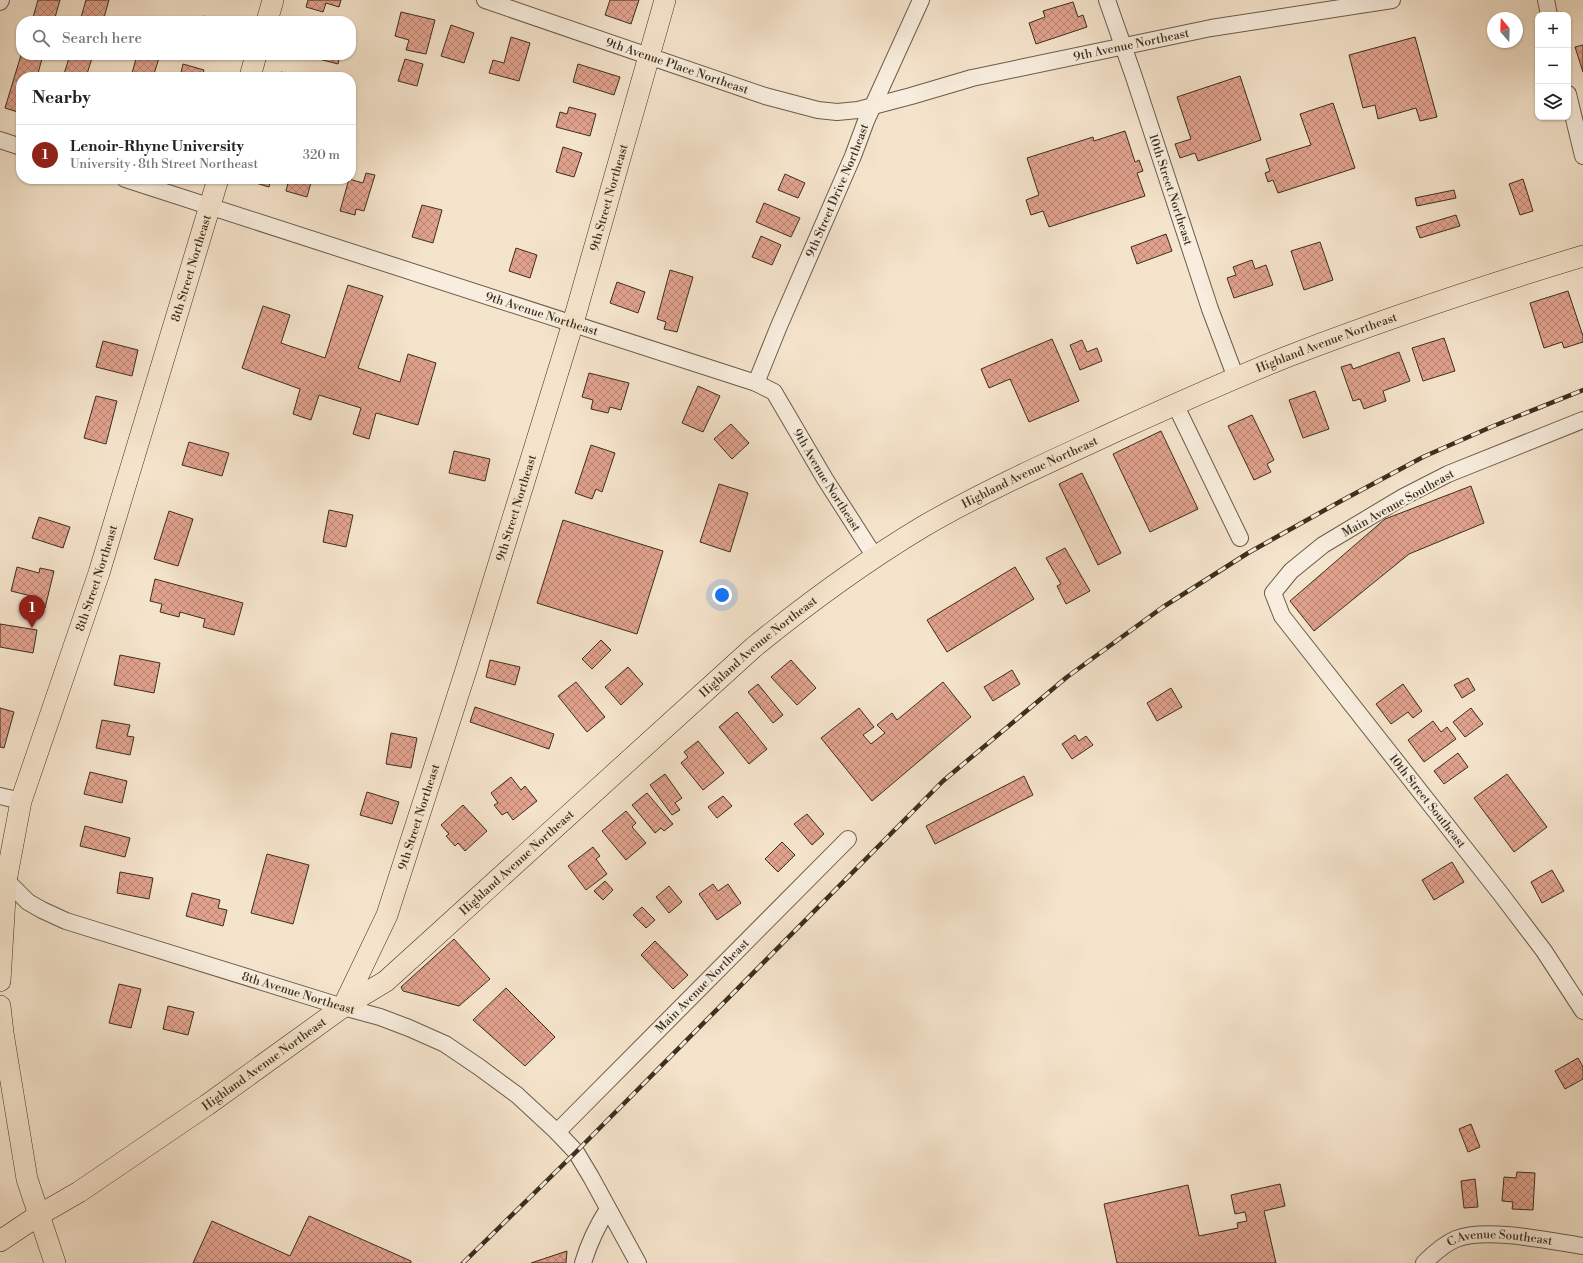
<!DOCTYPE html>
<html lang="en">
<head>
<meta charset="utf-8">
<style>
	body { margin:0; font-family:"Libre Bodoni",serif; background:#f6f6f6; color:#222 }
	.controls { position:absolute; right:12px; top:12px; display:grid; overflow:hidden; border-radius:8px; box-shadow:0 1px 3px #0004 }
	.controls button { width:36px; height:36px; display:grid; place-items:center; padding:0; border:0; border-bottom:1px solid #e0e0e0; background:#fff; color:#222; font:20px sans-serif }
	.compass { position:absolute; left:1487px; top:12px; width:36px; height:36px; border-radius:50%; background:#fff; box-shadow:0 1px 3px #0004; rotate:341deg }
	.you { position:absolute; left:722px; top:595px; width:14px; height:14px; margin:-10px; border:3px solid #fff; border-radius:50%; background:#1a73e8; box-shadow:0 0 0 6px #1a73e833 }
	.badge { display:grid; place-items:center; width:26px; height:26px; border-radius:50%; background:#8f2418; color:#fff; font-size:13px; font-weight:700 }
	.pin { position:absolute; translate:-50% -33px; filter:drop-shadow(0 1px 2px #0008) }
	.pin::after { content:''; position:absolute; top:21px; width:14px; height:12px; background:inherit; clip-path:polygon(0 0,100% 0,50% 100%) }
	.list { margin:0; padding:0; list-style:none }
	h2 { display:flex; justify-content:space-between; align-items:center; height:52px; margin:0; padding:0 16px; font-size:17px }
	h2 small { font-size:13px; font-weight:400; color:#767676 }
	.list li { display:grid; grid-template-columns:26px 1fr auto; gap:12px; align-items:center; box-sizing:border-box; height:60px; padding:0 16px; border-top:1px solid #e0e0e0 }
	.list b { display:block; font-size:15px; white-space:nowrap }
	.list p { margin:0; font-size:13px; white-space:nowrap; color:#767676 }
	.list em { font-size:13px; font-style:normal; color:#767676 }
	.icon { flex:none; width:22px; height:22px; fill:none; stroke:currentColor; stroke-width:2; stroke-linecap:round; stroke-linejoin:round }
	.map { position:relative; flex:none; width:1583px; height:1263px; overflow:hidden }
	.search { position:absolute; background:#fff; box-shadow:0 1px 3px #0004; left:16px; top:16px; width:340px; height:44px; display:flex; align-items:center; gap:10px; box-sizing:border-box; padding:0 14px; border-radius:16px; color:#767676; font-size:15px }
	.panel { position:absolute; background:#fff; box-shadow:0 1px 3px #0004; left:16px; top:72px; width:340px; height:112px; border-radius:16px }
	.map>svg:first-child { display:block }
	.building { fill:url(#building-cross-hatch); stroke:#3c2f1d }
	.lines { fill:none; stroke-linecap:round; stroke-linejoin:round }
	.minor-casing { stroke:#6a5c49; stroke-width:18 }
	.major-casing { stroke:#3c2f1d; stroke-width:22 }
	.minor { stroke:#f8edde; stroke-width:16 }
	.major { stroke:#f5e4cc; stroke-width:21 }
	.rail-casing { stroke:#3c2f1d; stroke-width:4.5 }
	.rail { stroke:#f8edde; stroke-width:3; stroke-dasharray:9; stroke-linecap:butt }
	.labels { text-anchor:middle; stroke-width:4; stroke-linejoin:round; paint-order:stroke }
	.street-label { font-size:12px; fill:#3c2f1d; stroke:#f8edde }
</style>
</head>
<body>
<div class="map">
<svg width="1583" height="1263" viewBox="0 0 1583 1263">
	<defs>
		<pattern id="building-cross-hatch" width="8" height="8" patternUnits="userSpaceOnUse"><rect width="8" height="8" fill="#e1a28e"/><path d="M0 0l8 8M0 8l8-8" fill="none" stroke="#b88473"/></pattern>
	</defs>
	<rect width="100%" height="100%" fill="#f5e4cc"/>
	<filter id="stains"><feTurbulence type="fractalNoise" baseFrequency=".005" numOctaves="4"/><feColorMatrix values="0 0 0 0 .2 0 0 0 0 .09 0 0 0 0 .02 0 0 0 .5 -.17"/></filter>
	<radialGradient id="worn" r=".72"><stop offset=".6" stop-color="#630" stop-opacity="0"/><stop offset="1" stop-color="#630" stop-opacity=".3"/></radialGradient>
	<g class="building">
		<polygon points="38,0 60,0 54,21 32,21"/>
		<polygon points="86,0 109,0 103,21 80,21"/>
		<polygon points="308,0 341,0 339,7 326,3 323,12 306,7"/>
		<polygon points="610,0 639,0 631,24 605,15"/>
		<polygon points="1073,2 1078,17 1083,15 1087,27 1036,44 1029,23 1045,17 1043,11"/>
		<polygon points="401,12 435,20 426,54 406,50 409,40 395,36"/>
		<polygon points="203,16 220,21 201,21"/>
		<polygon points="451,25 474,33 464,63 441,56"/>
		<polygon points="511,37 530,43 519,81 489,73 493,60 504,63"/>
		<polygon points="1415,37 1437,117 1420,121 1416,108 1378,119 1375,105 1363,108 1349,55"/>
		<polygon points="1583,45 1583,72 1575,47"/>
		<polygon points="21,55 43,55 37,77 21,77 21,113 5,108"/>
		<polygon points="70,55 93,55 86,77 63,77"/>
		<polygon points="137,55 160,55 153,77 131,77"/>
		<polygon points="304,55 340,55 338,64"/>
		<polygon points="405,59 423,64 417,86 398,81"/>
		<polygon points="183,64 204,70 202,77 180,77"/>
		<polygon points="578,64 620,77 614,95 573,82"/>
		<polygon points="281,72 301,77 280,77"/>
		<polygon points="1240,76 1261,140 1198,161 1195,153 1180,158 1175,144 1191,139 1177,97"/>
		<polygon points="1333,103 1355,168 1278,193 1273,180 1268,182 1265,173 1270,171 1266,159 1311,145 1300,114"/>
		<polygon points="569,107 596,114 590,136 556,127 560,112 567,114"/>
		<polygon points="1125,131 1135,162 1139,160 1143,171 1137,173 1145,196 1049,227 1043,211 1031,215 1026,200 1039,195 1027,158 1093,137 1094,141"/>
		<polygon points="563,147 582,153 574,177 556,172"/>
		<polygon points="366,173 375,175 364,211 356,209 355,215 340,211 349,179 363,183"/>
		<polygon points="785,174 805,183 798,198 778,190"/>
		<polygon points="243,179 271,179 269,187"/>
		<polygon points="289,179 312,179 307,197 286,191"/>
		<polygon points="1523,179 1533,211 1520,215 1509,184"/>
		<polygon points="1454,190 1456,198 1417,206 1415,198"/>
		<polygon points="764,203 800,218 791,237 756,222"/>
		<polygon points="422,205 442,210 433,243 412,237"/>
		<polygon points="1456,215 1460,226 1420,238 1416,227"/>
		<polygon points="1166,234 1172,251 1137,264 1131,247"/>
		<polygon points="761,236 781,245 772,265 752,257"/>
		<polygon points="1320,242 1333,280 1304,290 1291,251"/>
		<polygon points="516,248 537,255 530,278 509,271"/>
		<polygon points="1252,260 1255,269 1266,265 1273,285 1234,298 1227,278 1236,275 1233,267"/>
		<polygon points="670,270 693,277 677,332 664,329 666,322 657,319"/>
		<polygon points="617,282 645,292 638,313 610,303"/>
		<polygon points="348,285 383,296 358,368 400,382 408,354 436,363 418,425 376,413 369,439 353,434 361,408 319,395 311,420 293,414 300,389 242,368 263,306 290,315 281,343 325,358"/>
		<polygon points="1568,291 1583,336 1583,342 1564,348 1562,342 1544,348 1530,303"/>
		<polygon points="1444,338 1455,371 1423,381 1412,348"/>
		<polygon points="1052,339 1079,401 1029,422 1010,379 989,388 981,369"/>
		<polygon points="1082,340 1087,352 1097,348 1102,361 1080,370 1070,345"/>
		<polygon points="103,341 138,350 132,376 96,367"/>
		<polygon points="1399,352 1410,381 1383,391 1386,401 1364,409 1360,399 1353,401 1341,367 1351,364 1353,369"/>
		<polygon points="589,373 629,383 621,410 610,407 608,413 591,409 593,400 582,397"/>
		<polygon points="698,386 720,396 703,432 682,423"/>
		<polygon points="1315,391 1329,429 1303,438 1289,400"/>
		<polygon points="96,396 117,401 106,444 84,438"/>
		<polygon points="1252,415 1274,460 1267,464 1271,472 1254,480 1228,426"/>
		<polygon points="731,424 749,443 732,459 714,439"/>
		<polygon points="1161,431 1198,509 1150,532 1113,454"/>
		<polygon points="189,442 229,453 222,476 182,465"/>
		<polygon points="591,445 615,453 602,492 596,489 592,499 575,493"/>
		<polygon points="454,451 490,459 485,481 449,473"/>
		<polygon points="1082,473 1121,553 1098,565 1059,484"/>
		<polygon points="719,484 748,493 730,552 700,542"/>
		<polygon points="1471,486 1484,523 1409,554 1314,631 1290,601 1385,519"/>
		<polygon points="329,510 353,515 346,547 323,542"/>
		<polygon points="169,511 193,519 178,566 154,559"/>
		<polygon points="39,517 70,527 63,548 32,538"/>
		<polygon points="563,520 663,551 637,634 537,603"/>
		<polygon points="1065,548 1090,591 1066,604 1057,586 1061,584 1046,558"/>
		<polygon points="17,567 39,573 40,568 54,571 45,608 29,604 31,596 11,591"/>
		<polygon points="1015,567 1034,599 947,652 927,620"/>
		<polygon points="155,579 243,603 234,635 203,627 205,619 180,612 179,617 160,612 162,604 150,601"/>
		<polygon points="0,624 37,630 33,653 0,647"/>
		<polygon points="601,640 611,650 592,669 582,659"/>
		<polygon points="120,655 160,663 154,693 114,685"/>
		<polygon points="490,660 520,667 515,685 486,677"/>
		<polygon points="791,660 816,688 797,705 771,677"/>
		<polygon points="628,667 643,684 621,705 605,687"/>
		<polygon points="1012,670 1020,684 993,701 984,687"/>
		<polygon points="1468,678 1475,690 1462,698 1454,685"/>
		<polygon points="576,682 605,717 587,732 558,696"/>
		<polygon points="943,682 971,717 872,801 821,738 859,708 874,727 863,735 871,744 885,733 877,725 892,713 897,720"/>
		<polygon points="758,684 783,715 773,723 748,692"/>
		<polygon points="1403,684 1422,711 1413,718 1408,712 1391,724 1376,704"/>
		<polygon points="1171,688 1182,707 1157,721 1147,703"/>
		<polygon points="475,707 554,734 549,749 470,722"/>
		<polygon points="0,708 14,712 4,748 0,747"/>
		<polygon points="1471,708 1483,724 1465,737 1453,722"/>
		<polygon points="737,712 767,749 749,764 719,727"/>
		<polygon points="102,720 130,725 127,736 134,737 130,755 96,748"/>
		<polygon points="1433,721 1441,732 1447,727 1456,739 1424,762 1408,740"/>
		<polygon points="391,733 417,738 411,768 386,764"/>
		<polygon points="1075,735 1079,741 1086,736 1093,745 1072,759 1062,744"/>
		<polygon points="698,741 724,773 703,790 681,763 688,757 684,752"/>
		<polygon points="1458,753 1468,767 1444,784 1434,771"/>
		<polygon points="90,772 127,781 122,803 84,794"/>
		<polygon points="665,774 682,798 675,803 680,810 672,815 650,785"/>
		<polygon points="1507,774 1547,827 1514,852 1474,798"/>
		<polygon points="1024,776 1033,795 935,844 926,826"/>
		<polygon points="511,777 521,790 525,786 537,801 513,820 507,812 502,815 494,805 498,803 491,793"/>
		<polygon points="367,792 399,802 392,824 360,815"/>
		<polygon points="647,793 673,824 664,831 661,828 655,833 632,805"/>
		<polygon points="723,796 732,806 717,818 708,807"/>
		<polygon points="463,805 487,831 465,851 458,843 455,846 446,836 449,834 441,825"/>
		<polygon points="626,811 636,823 632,827 646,843 626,860 602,831"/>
		<polygon points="807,814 824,834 812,845 794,824"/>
		<polygon points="85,826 130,838 125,857 80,846"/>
		<polygon points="782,842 795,855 778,872 765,859"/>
		<polygon points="593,847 600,856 596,859 607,874 586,890 568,866"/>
		<polygon points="267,854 309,865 293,924 251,913"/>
		<polygon points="1452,862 1464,882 1434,900 1422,880"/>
		<polygon points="1552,870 1564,891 1542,903 1531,882"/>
		<polygon points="120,872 153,878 149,899 117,893"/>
		<polygon points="605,881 613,890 603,900 594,891"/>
		<polygon points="713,884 718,891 728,884 741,903 717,920 699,894"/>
		<polygon points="669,886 682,902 669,913 656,897"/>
		<polygon points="192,893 220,900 218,908 227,910 223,926 186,916"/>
		<polygon points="642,907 655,920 646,928 633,915"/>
		<polygon points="454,939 490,979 459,1006 403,991 401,987"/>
		<polygon points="655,941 688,975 673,989 641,955"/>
		<polygon points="119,984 141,989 131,1028 109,1023"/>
		<polygon points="506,988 555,1037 525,1066 473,1020"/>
		<polygon points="168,1006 194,1012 188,1035 163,1029"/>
		<polygon points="1578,1058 1583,1067 1583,1079 1565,1089 1555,1071"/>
		<polygon points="1471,1124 1480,1147 1468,1152 1459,1129"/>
		<polygon points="1517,1172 1535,1173 1533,1210 1512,1209 1513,1202 1502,1201 1504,1177 1516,1178"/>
		<polygon points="1475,1179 1478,1207 1464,1208 1461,1181"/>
		<polygon points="1280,1184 1285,1206 1264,1211 1276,1263 1117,1263 1104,1204 1188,1185 1199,1236 1238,1228 1237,1223 1247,1221 1245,1212 1235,1214 1231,1195"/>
		<polygon points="309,1216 411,1261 411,1263 193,1263 212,1221 290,1256"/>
		<polygon points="567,1251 566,1263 531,1263"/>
	</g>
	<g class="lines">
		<defs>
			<g id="minor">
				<path id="s1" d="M485 0 765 96 818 110 837 112 858 110 911 96 972 78 1211 28 1392 0"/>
				<path id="s2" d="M1107 0 1134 77 1210 309 1236 378"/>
				<polyline points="1546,0 1549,15"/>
				<polyline points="0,2 1,0"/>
				<polyline points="1568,94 1583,156"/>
				<polyline points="0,140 21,147"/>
				<path id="s3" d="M125 179 756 383 774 392 825 479 875 557"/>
				<path id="s4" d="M756 383 779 326 853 156 866 121 921 0"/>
				<polyline points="1175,404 1240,538"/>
				<path id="s5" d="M1583 420 1448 474 1403 497 1323 545 1291 571 1273 593 1282 616 1500 893 1544 951 1583 1011"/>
				<polyline points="0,796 21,801"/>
				<path id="s6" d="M1 875 28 902 42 910 66 921 343 1007 380 1017 409 1028 445 1044 479 1067 517 1095 557 1132 576 1152 591 1177 638 1263"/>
				<path id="s7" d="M557 1132 848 839"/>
				<path d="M583 1263C589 1243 597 1226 608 1209"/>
				<path id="s8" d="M1424 1263C1433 1254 1444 1244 1456 1239 1486 1227 1550 1241 1583 1246"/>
			</g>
			<g id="major">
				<polyline points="267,21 273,0"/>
				<polyline points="250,77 256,55"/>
				<path id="s9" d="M0 981 6 881 21 801 99 573 218 179"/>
				<polyline points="0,1006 3,1033 27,1179 55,1263"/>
				<path id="s10" d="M343 1007 387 915 467 667 573 323 665 0"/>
				<path id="s11" d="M0 1241 39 1215 79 1192 207 1105 343 1007 386 981 754 647C808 603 864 562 924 526 988 489 1056 459 1123 428 1178 403 1233 378 1289 356 1385 319 1484 286 1583 256"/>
			</g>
		</defs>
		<use href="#minor" class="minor-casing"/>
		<use href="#major" class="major-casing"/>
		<use href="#minor" class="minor"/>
		<use href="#major" class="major"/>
		<defs>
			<polyline id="rail" points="463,1263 576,1152 943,781 1067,677 1163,607 1248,553 1341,501 1423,457 1491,427 1583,390"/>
		</defs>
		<use href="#rail" class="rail-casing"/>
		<use href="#rail" class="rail"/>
	</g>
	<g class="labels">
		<g class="street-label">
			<text dy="4" stroke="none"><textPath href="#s1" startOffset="672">9th Avenue Northeast</textPath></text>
			<text dy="4" stroke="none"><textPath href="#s1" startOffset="203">9th Avenue Place Northeast</textPath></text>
			<text dy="4" stroke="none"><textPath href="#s2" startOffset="200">10th Street Northeast</textPath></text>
			<text dy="4" stroke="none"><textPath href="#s4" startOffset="209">9th Street Drive Northeast</textPath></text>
			<text dy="4" stroke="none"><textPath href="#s10" startOffset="853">9th Street Northeast</textPath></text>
			<text dy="4" stroke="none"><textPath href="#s9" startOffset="741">8th Street Northeast</textPath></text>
			<text dy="4" stroke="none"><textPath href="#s3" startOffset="438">9th Avenue Northeast</textPath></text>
			<text dy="4" stroke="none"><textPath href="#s11" startOffset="1614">Highland Avenue Northeast</textPath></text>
			<text dy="4" stroke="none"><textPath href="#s11" startOffset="1290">Highland Avenue Northeast</textPath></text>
			<text dy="4" stroke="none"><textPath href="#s3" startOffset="786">9th Avenue Northeast</textPath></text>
			<text transform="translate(1398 503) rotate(-29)" y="4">Main Avenue Southeast</text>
			<text dy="4" stroke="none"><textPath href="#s10" startOffset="529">9th Street Northeast</textPath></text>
			<text dy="4" stroke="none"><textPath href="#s9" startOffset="417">8th Street Northeast</textPath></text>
			<text dy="4" stroke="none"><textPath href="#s11" startOffset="966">Highland Avenue Northeast</textPath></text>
			<text dy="4" stroke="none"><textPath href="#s5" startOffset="619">10th Street Southeast</textPath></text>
			<text dy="4" stroke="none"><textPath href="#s10" startOffset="205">9th Street Northeast</textPath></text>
			<text dy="4" stroke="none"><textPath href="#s11" startOffset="642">Highland Avenue Northeast</textPath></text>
			<text dy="4" stroke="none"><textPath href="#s7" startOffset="206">Main Avenue Northeast</textPath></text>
			<text dy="4" stroke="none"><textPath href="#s6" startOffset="324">8th Avenue Northeast</textPath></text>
			<text dy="4" stroke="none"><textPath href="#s11" startOffset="318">Highland Avenue Northeast</textPath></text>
			<text dy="4" stroke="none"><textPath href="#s8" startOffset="84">C Avenue Southeast</textPath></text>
		</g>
	</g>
	<rect width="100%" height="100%" filter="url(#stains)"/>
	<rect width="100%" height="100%" fill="url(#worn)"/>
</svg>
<div class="controls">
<button>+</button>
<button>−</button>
<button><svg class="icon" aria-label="layers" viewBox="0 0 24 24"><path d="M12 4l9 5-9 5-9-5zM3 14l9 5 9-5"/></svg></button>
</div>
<svg class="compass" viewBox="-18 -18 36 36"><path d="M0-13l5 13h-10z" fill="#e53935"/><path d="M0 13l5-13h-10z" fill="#767676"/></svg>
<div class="you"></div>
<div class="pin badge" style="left:32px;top:628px">1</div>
<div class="search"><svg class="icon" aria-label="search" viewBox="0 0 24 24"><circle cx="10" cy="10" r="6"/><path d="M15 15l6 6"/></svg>Search here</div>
<section class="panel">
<h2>Nearby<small></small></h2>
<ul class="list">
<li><span class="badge">1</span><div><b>Lenoir-Rhyne University</b><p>University · 8th Street Northeast</p></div><em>320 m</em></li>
</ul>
</section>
</div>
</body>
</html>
